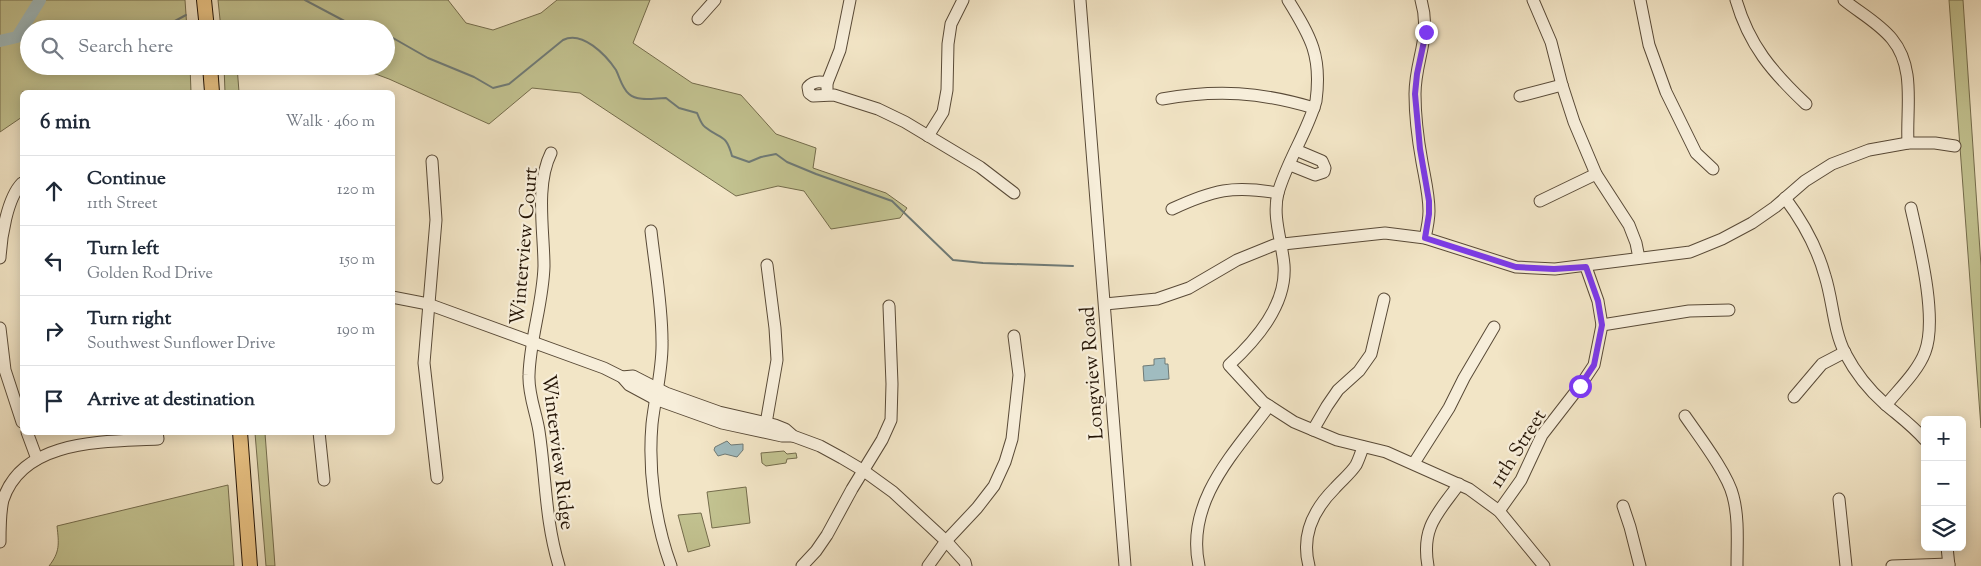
<!DOCTYPE html>
<html lang="en">
<head>
<meta charset="utf-8">
<style>
	body { margin:0; font-family:"Sorts Mill Goudy",serif; background:#f6f6f7; color:#1f2937 }
	.controls { position:absolute; right:15px; bottom:15px; display:grid; overflow:hidden; border-radius:8px; box-shadow:0 2px 12px #0003 }
	.controls button { width:45px; height:45px; display:grid; place-items:center; padding:0; border:0; border-bottom:1px solid #e0e1e3; background:#fff; color:#1f2937; font:25px sans-serif }
	.stop { position:absolute; width:15px; height:15px; margin:-11px; border:4px solid #7c3aed; border-radius:50%; background:#fff }
	.stop.end { background:#7c3aed; border-color:#fff; box-shadow:0 1px 5px #0008 }
	.list { margin:0; padding:0; list-style:none }
	h2 { display:flex; justify-content:space-between; align-items:center; height:65px; margin:0; padding:0 20px; font-size:21px }
	h2 small { font-size:16px; font-weight:400; color:#747a83 }
	.list li { display:grid; grid-template-columns:32px 1fr auto; gap:15px; align-items:center; box-sizing:border-box; height:70px; padding:0 20px; border-top:1px solid #e0e1e3 }
	.list b { display:block; font-size:19px; white-space:nowrap }
	.list p { margin:0; font-size:16px; white-space:nowrap; color:#747a83 }
	.list em { font-size:16px; font-style:normal; color:#747a83 }
	.icon { flex:none; width:28px; height:28px; fill:none; stroke:currentColor; stroke-width:2; stroke-linecap:round; stroke-linejoin:round }
	.map { position:relative; flex:none; width:1981px; height:566px; overflow:hidden }
	.search { position:absolute; background:#fff; box-shadow:0 2px 12px #0003; left:20px; top:20px; width:375px; height:55px; display:flex; align-items:center; gap:12px; box-sizing:border-box; padding:0 18px; border-radius:28px; color:#747a83; font-size:19px }
	.panel { position:absolute; background:#fff; box-shadow:0 2px 12px #0003; left:20px; top:90px; width:375px; height:345px; border-radius:8px }
	.map>svg:first-child { display:block }
	.green { fill:#c2c290; stroke:#746c4c }
	.water { fill:#a0bcc0; stroke:#6f7a76 }
	.lines { fill:none; stroke-linecap:round; stroke-linejoin:round }
	.stream { stroke:#6f7a76; stroke-width:2 }
	.river { stroke:#a0bcc0; stroke-width:12 }
	.minor-casing { stroke:#594a37; stroke-width:13 }
	.major-casing { stroke:#261607; stroke-width:16 }
	.minor { stroke:#f7eeda; stroke-width:11 }
	.major { stroke:#e9c283; stroke-width:14 }
	.route { stroke:#7c3aed; stroke-width:6 }
	.labels { text-anchor:middle; stroke-width:4.5; stroke-linejoin:round; paint-order:stroke }
	.street-label { font-size:20px; fill:#261607; stroke:#f7eeda }
</style>
</head>
<body>
<div class="map">
<svg width="1981" height="566" viewBox="0 0 1981 566">
	<rect width="100%" height="100%" fill="#f2e5c6"/>
	<filter id="stains"><feTurbulence type="fractalNoise" baseFrequency=".004" numOctaves="4"/><feColorMatrix values="0 0 0 0 .2 0 0 0 0 .09 0 0 0 0 .02 0 0 0 .5 -.17"/></filter>
	<radialGradient id="worn" r=".72"><stop offset=".6" stop-color="#630" stop-opacity="0"/><stop offset="1" stop-color="#630" stop-opacity=".3"/></radialGradient>
	<g class="green">
		<polygon points="0,0 185,0 187,29 29,29 29,66 190,66 191,92 22,92 22,117 0,132"/>
		<polygon points="218,0 448,0 466,23 493,30 541,13 557,0 650,0 633,43 692,83 741,95 776,134 816,148 813,168 886,193 907,208 900,218 831,229 804,191 778,186 736,196 580,93 532,88 489,124 389,79 354,66 386,66 386,29 221,29"/>
		<polygon points="1949,0 1963,0 1981,266 1981,428"/>
		<polygon points="224,66 237,66 239,92 225,92"/>
		<polygon points="255,433 265,433 275,566 266,566"/>
		<polygon points="784,451 787,454 796,453 797,458 787,459 786,463 766,466 762,463 761,453"/>
		<path d="M228 485 234 566H49C60 552 59 544 57 526Z"/>
		<polygon points="746,487 750,523 712,528 707,492"/>
		<polygon points="701,513 710,546 688,552 678,515"/>
	</g>
	<g class="water">
		<polygon points="1165,358 1165,364 1168,364 1169,379 1144,381 1143,366 1154,365 1154,359"/>
		<polygon points="727,441 731,445 743,444 743,450 737,457 725,454 718,456 714,450 715,447"/>
	</g>
	<g class="lines">
		<g class="stream">
			<polyline points="305,0 352,25 365,29"/>
			<polyline points="22,29 29,31"/>
			<polyline points="160,29 186,15"/>
			<path d="M386 34 428 58 474 77 493 88 509 84 563 40C582 30 606 55 616 70 620 78 622 88 629 94 638 102 655 98 666 98L679 108 697 113C699 117 701 124 705 127 721 140 726 133 732 156L749 162 761 157 776 154 787 162 816 174 892 201 953 260 983 263 1073 266"/>
		</g>
		<polyline class="river" points="0,41 17,37 40,0"/>
		<defs>
			<g id="minor">
				<polyline points="1080,0 1125,566"/>
				<path d="M1288 0C1311 37 1322 56 1316 101 1307 133 1287 161 1278 193 1272 217 1282 241 1284 265 1287 305 1256 340 1229 365L1263 402 1294 422 1337 440 1386 452 1469 489 1499 511 1544 566"/>
				<path d="M1421 0C1432 37 1415 59 1415 94 1415 117 1418 140 1422 162 1425 179 1429 195 1429 211 1429 220 1427 229 1425 238"/>
				<polyline points="1533,0 1551,42 1562,85 1574,122 1596,174 1629,225 1636,243 1639,258"/>
				<polyline points="1640,0 1649,45 1666,92 1696,153 1713,169"/>
				<path d="M1736 0C1749 45 1772 72 1806 104"/>
				<path d="M1844 0C1860 13 1879 23 1892 39 1916 68 1906 108 1908 143"/>
				<polyline points="698,19 715,0"/>
				<path d="M827 83C819 81 813 81 808 87L809 93 813 96 834 95 878 109 905 122 980 167 1014 193"/>
				<polyline points="827,89 827,83 840,50 850,0"/>
				<polyline points="1520,96 1562,85"/>
				<path d="M1162 99C1217 89 1261 92 1314 108"/>
				<polyline points="928,136 943,112 947,90 948,44 951,24 963,0"/>
				<path d="M551 153C535 185 544 232 544 266 543 303 530 338 529 375 528 394 536 412 539 431 546 477 545 520 559 566"/>
				<polyline points="432,161 436,220 424,363 437,478"/>
				<polyline points="1290,165 1315,175 1324,172 1325,168 1322,161 1296,150"/>
				<path d="M1785 198C1803 222 1817 247 1825 276 1833 301 1833 329 1845 353 1855 372 1869 390 1885 404 1899 416 1913 426 1925 440"/>
				<polyline points="1540,201 1596,174"/>
				<path d="M1172 209C1213 190 1233 185 1278 193"/>
				<path d="M651 231C655 267 662 304 662 341 663 369 655 396 652 424 648 470 655 522 671 566"/>
				<path d="M0 258C1 238 7 198 22 183"/>
				<polyline points="392,297 428,304 604,368 622,377 629,385 655,399 722,423 782,436 793,436"/>
				<polyline points="1105,304 1157,299 1189,288 1237,260 1274,245 1385,233 1425,238 1516,267 1555,269 1690,252 1722,239 1752,223 1775,207 1805,181 1832,164 1869,150 1908,143 1935,143 1955,146"/>
				<polyline points="1602,325 1689,311 1729,310"/>
				<polyline points="0,328 5,370 22,422"/>
				<polyline points="622,377 633,376 666,393 719,412 775,425 785,429 793,436 820,446 842,458 864,471 893,492 946,541 965,562 966,566"/>
				<polyline points="1794,397 1822,364 1845,352"/>
				<path d="M1886 405C1899 389 1918 371 1925 352 1938 318 1919 244 1911 208"/>
				<path d="M1685 416C1698 435 1728 474 1733 496 1739 518 1737 543 1737 566"/>
				<polyline points="765,429 777,360 775,328 767,265"/>
				<polyline points="1313,430 1327,406 1338,390 1359,371 1371,354 1384,299"/>
				<polyline points="27,432 37,459"/>
				<polyline points="319,432 324,480"/>
				<polyline points="1414,463 1449,408 1464,378 1494,327"/>
				<polyline points="1839,499 1846,566"/>
				<polyline points="1623,506 1630,527 1640,566"/>
				<polyline points="1499,511 1521,480 1542,435 1580,386 1594,365 1602,325 1598,301 1586,267"/>
				<path d="M0 542C0 529 0 512 3 500 23 438 106 442 158 439L157 432"/>
				<polyline points="1947,547 1949,566"/>
				<polyline points="802,566 816,551 827,535 852,489 882,440 891,420 892,384 889,306"/>
				<polyline points="928,566 946,541 977,508 994,486 1005,462 1012,439 1019,375 1014,336"/>
				<path d="M1199 566C1185 502 1234 453 1269 406"/>
				<path d="M1309 566C1301 536 1313 510 1335 488 1342 480 1350 474 1356 465 1359 459 1361 453 1363 447"/>
				<path d="M1428 566C1421 527 1438 513 1459 484"/>
				<polyline points="1892,566 1949,564"/>
			</g>
			<g id="major">
				<polyline points="204,0 207,29"/>
				<polyline points="210,66 212,92"/>
				<polyline points="240,432 250,566"/>
			</g>
		</defs>
		<use href="#minor" class="minor-casing"/>
		<use href="#major" class="major-casing"/>
		<use href="#minor" class="minor"/>
		<use href="#major" class="major"/>
	</g>
	<g class="lines">
		<polyline class="route" points="1426,32 1417,74 1415,94 1420,149 1429,201 1429,214 1425,238 1516,267 1554,269 1586,267 1598,301 1602,325 1594,365 1580,386"/>
	</g>
	<g class="labels">
		<g class="street-label">
			<text transform="translate(523 246) rotate(-85)" y="7">Winterview Court</text>
			<text transform="translate(1091 373) rotate(-94)" y="7">Longview Road</text>
			<text transform="translate(1517 448) rotate(-58)" y="7">11th Street</text>
			<text transform="translate(559 452) rotate(83)" y="7">Winterview Ridge</text>
		</g>
	</g>
	<rect width="100%" height="100%" filter="url(#stains)"/>
	<rect width="100%" height="100%" fill="url(#worn)"/>
</svg>
<div class="controls">
<button>+</button>
<button>−</button>
<button><svg class="icon" aria-label="layers" viewBox="0 0 24 24"><path d="M12 4l9 5-9 5-9-5zM3 14l9 5 9-5"/></svg></button>
</div>
<div class="stop" style="left:1580px;top:386px"></div>
<div class="stop end" style="left:1426px;top:32px"></div>
<div class="search"><svg class="icon" aria-label="search" viewBox="0 0 24 24"><circle cx="10" cy="10" r="6"/><path d="M15 15l6 6"/></svg>Search here</div>
<section class="panel">
<h2>6 min<small>Walk · 460 m</small></h2>
<ul class="list">
<li><svg class="icon" aria-label="ahead" viewBox="0 0 24 24"><path d="M12 20V5M6 11l6-6 6 6"/></svg><div><b>Continue</b><p>11th Street</p></div><em>120 m</em></li>
<li><svg class="icon" aria-label="left" viewBox="0 0 24 24"><path d="M17 20v-9H6M10 6l-5 5 5 5"/></svg><div><b>Turn left</b><p>Golden Rod Drive</p></div><em>150 m</em></li>
<li><svg class="icon" aria-label="right" viewBox="0 0 24 24"><path d="M7 20v-9h11M14 6l5 5-5 5"/></svg><div><b>Turn right</b><p>Southwest Sunflower Drive</p></div><em>190 m</em></li>
<li><svg class="icon" aria-label="arrive" viewBox="0 0 24 24"><path d="M6 21V4h12l-3 4 3 4H6"/></svg><div><b>Arrive at destination</b></div></li>
</ul>
</section>
</div>
</body>
</html>
